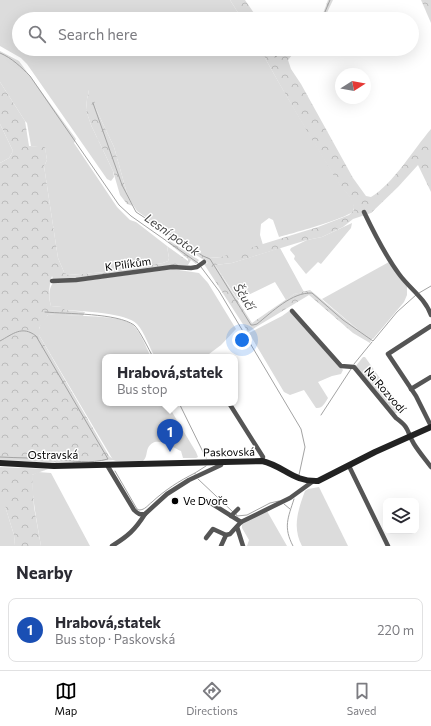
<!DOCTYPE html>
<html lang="en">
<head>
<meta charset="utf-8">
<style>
	body { margin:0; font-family:Commissioner,sans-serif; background:#f2f2f3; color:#2b2b33 }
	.controls { position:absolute; right:12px; bottom:12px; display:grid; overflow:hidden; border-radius:8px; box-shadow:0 4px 16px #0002 }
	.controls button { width:36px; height:36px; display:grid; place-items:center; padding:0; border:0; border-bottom:1px solid #e1e1e2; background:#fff; color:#2b2b33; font:20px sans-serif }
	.compass { position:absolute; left:335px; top:68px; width:36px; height:36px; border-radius:50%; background:#fff; box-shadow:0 4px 16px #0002; rotate:79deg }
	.you { position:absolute; left:242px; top:340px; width:14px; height:14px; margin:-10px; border:3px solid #fff; border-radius:50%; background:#1a73e8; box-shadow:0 0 0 6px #1a73e833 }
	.badge { display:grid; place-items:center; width:26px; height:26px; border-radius:50%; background:#000; color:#fff; font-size:13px; font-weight:700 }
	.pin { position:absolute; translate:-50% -33px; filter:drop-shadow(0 1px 2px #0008) }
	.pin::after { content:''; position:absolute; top:21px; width:14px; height:12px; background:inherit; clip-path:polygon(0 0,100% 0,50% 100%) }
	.popup { position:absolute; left:102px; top:354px; width:136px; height:52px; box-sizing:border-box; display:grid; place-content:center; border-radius:8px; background:#fff; filter:drop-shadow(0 1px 3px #0005); font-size:13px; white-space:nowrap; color:#7c7c81 }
	.popup b { font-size:15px; color:#2b2b33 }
	.popup::after { content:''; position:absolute; left:50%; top:100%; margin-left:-8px; border:8px solid transparent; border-top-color:#fff }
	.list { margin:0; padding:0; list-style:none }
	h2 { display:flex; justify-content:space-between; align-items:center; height:52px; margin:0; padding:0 16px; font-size:17px }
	h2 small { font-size:13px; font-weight:400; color:#7c7c81 }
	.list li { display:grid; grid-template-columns:26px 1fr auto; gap:12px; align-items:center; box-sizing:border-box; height:64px; margin:0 8px 8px; padding:0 8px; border:1px solid #e1e1e2; border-radius:8px }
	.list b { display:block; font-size:15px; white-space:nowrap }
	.list p { margin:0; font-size:13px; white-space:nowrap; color:#7c7c81 }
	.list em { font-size:13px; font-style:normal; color:#7c7c81 }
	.icon { flex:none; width:22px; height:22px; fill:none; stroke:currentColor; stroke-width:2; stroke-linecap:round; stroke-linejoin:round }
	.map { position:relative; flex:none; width:431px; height:546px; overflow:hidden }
	.search { position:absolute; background:#fff; box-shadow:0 4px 16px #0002; left:12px; right:12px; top:12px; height:44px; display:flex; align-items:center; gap:10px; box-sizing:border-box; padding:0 14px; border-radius:22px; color:#7c7c81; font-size:15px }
	.sheet { height:124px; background:#fff }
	nav { display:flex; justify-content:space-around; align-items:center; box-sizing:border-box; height:56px; border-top:1px solid #e1e1e2; background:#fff; font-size:11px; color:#7c7c81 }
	nav a { display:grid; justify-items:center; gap:2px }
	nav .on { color:#000 }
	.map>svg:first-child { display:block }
	.green { fill:#dcdcdc }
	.forest { fill:url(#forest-crowns) }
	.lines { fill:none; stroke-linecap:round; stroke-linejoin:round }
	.stream { stroke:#a3a3a3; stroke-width:1 }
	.street { stroke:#555; stroke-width:4.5 }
	.secondary { stroke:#222; stroke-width:6 }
	.poi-dot { fill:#000; stroke:#fff; stroke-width:1.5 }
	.labels { text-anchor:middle; stroke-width:3; stroke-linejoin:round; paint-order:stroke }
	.street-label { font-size:11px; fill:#000; stroke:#fff }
	.poi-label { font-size:11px; fill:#000; stroke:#fff; text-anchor:start }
	.water-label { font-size:12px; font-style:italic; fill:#444; stroke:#fff }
</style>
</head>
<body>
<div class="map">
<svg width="431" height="546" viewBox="0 0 431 546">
	<defs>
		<pattern id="forest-crowns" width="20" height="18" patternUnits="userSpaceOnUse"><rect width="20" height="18" fill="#dcdcdc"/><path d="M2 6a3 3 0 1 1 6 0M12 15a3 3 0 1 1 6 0" fill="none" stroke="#bbb"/></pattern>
	</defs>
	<rect width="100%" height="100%" fill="#fff"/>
	<g class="green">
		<path d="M0 0H230L242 19H19V49H260C285 95 312 138 339 183 343 190 358 201 353 211 349 218 290 234 279 237L273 220 269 218 261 224 260 235 263 245C244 250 222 261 202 257L137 211 128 197 114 147 96 109 89 90 87 99 86 110 91 125 113 171 114 177 111 181 107 179 27 64 21 58 0 46Z"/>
		<polygon points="0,51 19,61 76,139 74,143 117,207 130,220 136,222 167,246 169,258 168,261 163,263 106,272 68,275 64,272 58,258 44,166 47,160 45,148 31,146 27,123 25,121 0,82"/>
		<polygon points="0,124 13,151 9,158 0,163"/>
		<polygon points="352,223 351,228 321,264 318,262 306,274 294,259 295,256 290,250 291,248 307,240 322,237"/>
		<polygon points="280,248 304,292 294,294 286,300 275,282 238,300 215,265 232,263"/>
		<polygon points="389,262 407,286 407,295 404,302 373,339 363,334 322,299"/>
		<path d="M172 269 199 273 208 283 236 329 221 345 205 357H155C149 347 145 333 137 324 127 313 81 311 65 310L62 307 51 306C49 299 48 289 53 283L83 281Z"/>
		<path d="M289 311 343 370 341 374 332 376 318 382 328 398C325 403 322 409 316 408L304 390 290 395 284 392 249 333 282 316Z"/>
		<path d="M57 314C75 317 119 314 133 325 141 333 146 347 151 357H105V403H172L169 407 196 452 198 457 196 458H183L181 451C172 447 155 434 148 448 146 453 147 457 143 461H116L113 460 39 335C38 326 42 322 48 315Z"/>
		<polygon points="363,357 365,357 399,405 400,409 398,412 394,414 355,367"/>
		<path d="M38 472 51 473 90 546H41C37 522 32 499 32 475Z"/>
		<path d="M319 487 348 546H302C292 527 298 510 305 491L308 489Z"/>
		<polygon points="0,506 5,506 14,535 15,546 0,546"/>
		<polygon points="267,511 287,546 247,546 249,540 242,528 242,523"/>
	</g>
	<g class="forest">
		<polygon points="230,0 245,0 258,19 242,19"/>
		<polygon points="328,0 333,0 324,19 321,19"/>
		<polygon points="421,0 431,0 431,23"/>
		<path d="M260 49H297L288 60 291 69 301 84 353 178 366 196 371 197C394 183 413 150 431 129V192L418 165 398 187 371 213 353 219 343 227 322 237 307 240 232 263 215 265 252 323 294 294 310 290 363 334 372 338 370 343 353 333 309 295 248 332 204 264 208 263 180 244H183C196 253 203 260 221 257L318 227 349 215 354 210C354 199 345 192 339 184 312 140 285 95 260 49Z"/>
		<path d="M0 82 25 121 29 146 45 147 47 160 44 166 58 258 64 272 68 275 106 272 163 263 168 261 169 258 167 246 188 261V259L166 241 167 239 199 260 196 264 191 260 188 265 167 266 77 279H53L52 276C49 285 48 297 51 306L63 307 65 310 85 312 83 316C71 316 60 314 48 315L39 328V335L109 456 114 460 68 463 0 460V163L9 158 13 151 0 124Z"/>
		<polygon points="89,90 91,90 93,92 96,109 114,147 128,197 133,206 127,204 120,195 113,171 91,125 86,110 87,99"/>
		<polygon points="0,467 48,469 32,475 34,507 41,546 15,546 14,535 5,506 0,506"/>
	</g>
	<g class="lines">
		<g class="stream">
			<polyline points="322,19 330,0"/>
			<path d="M0 53C12 58 21 67 30 76L119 205 131 216 198 263"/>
			<polyline points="275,57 288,49"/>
			<path d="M93 103 122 185 136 212 203 256 210 259 251 325H253L257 324C272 312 292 292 312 293L343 320 373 341 397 312 416 295"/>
			<polyline points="201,267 219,291 301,429 305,447 299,475"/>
			<polyline points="419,293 431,286"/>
			<path d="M45 312C67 314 117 313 134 325 139 329 149 350 153 357"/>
			<path d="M0 341C13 334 22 325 36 336L108 459C90 464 73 461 56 459 37 458 19 458 0 457"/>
			<polyline points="354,364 372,342"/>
			<polyline points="179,403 206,458"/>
			<polyline points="321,415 351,369"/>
			<path d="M115 471 137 509 139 510C145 510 148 505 152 502 165 490 179 481 195 473V474"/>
			<polyline points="195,473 206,466"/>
			<polyline points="198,479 233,512"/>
			<polyline points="284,504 290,509"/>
			<polyline points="236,514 237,516 247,515 270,503 279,501"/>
			<path d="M293 546C283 527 288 518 294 499"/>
		</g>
		<g class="street">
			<path d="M364 212C374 233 385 255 399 274 409 288 425 298 431 315"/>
			<polyline points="52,281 76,280 172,267 191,268 197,267 204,262"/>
			<path d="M292 311 341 366 354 367 396 418C411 429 406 431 414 444 419 452 425 459 431 467"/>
			<polyline points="431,326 388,354 416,396 431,426"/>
			<polyline points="411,389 431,377"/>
			<polyline points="229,403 263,457 262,461"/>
			<path d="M107 465 134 510C138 514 140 515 145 514L167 494 189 480 221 465 222 462"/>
			<polyline points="349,466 388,546"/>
			<polyline points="206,500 241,522"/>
			<polyline points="231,516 238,509"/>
			<polyline points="237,527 243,546"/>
			<polyline points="206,538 213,529 226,535"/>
			<path d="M112 546C128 536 135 530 145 514"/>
			<polyline points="221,546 226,535 230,534 241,522 290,498 312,482"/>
		</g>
		<path class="secondary" d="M0 463 54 466 262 461C284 466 293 482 318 481L375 452 431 427"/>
	</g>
	<circle class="poi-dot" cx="175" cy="501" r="4"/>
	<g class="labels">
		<g class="street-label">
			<text transform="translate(128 264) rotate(-8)" y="4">K Pilíkům</text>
			<text transform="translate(385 390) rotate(49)" y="4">Na Rozvodí</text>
			<text transform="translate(229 452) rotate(-1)" y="4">Paskovská</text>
			<text x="53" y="459">Ostravská</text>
		</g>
		<g class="poi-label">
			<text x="183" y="505">Ve Dvoře</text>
		</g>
		<g class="water-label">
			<text transform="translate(172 235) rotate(35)" y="4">Lesní potok</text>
			<text transform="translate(244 297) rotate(58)" y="4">Ščučí</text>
		</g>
	</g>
</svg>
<div class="controls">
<button><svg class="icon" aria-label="layers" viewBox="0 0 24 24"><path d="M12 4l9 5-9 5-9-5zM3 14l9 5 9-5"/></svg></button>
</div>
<svg class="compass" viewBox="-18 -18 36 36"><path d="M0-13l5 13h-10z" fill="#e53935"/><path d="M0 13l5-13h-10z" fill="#7c7c81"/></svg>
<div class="you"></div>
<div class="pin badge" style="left:170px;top:452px;background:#1a4fb4">1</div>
<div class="popup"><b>Hrabová,statek</b>Bus stop</div>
<div class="search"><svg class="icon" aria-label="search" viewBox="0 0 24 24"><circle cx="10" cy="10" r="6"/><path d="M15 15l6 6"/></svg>Search here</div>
</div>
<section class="sheet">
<h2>Nearby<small></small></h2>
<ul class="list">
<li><span class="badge" style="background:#1a4fb4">1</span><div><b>Hrabová,statek</b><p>Bus stop · Paskovská</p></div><em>220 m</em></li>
</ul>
</section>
<nav>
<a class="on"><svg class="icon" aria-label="map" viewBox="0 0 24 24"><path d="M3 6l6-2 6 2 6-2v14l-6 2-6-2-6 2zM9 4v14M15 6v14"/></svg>Map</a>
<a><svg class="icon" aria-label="directions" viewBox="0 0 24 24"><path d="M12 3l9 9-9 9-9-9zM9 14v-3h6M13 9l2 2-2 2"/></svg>Directions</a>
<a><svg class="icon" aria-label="saved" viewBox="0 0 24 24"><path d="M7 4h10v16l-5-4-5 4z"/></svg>Saved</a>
</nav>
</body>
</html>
